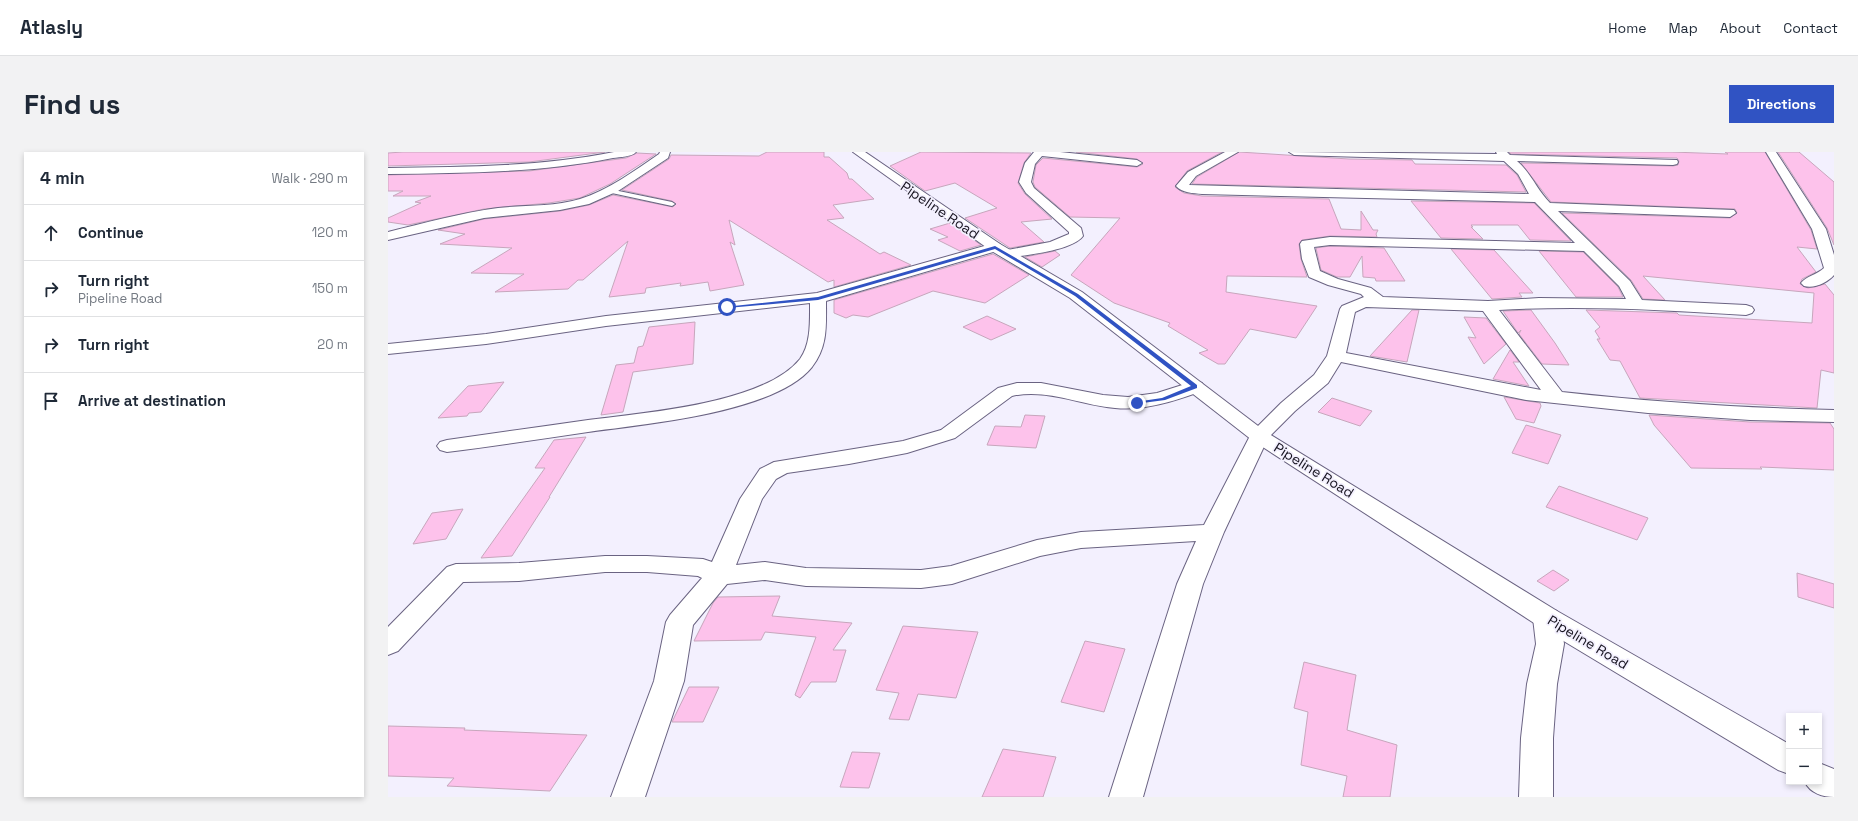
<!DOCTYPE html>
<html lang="en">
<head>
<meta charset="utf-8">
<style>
	body { margin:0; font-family:"Space Grotesk",sans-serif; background:#f2f2f3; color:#1f2937 }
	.controls { position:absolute; right:12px; bottom:12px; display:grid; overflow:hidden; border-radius:0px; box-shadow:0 2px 6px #0003 }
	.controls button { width:36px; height:36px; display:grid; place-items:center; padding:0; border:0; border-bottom:1px solid #e0e1e3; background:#fff; color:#1f2937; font:20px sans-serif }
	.stop { position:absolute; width:12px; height:12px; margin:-9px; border:3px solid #3053c3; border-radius:50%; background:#fff }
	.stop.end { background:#3053c3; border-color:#fff; box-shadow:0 1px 4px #0008 }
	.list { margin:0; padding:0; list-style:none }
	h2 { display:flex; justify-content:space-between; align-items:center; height:52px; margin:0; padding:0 16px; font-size:17px }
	h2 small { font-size:13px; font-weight:400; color:#747a83 }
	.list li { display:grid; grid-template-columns:26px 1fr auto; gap:12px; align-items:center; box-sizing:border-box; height:56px; padding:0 16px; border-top:1px solid #e0e1e3 }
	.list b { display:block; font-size:15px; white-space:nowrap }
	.list p { margin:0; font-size:13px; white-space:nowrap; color:#747a83 }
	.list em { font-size:13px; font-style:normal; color:#747a83 }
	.icon { flex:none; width:22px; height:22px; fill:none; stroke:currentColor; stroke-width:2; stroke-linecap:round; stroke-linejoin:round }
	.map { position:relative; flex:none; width:1446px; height:645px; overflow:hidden; border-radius:0px }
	header { display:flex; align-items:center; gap:24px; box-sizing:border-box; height:56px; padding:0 20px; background:#fff; border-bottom:1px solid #e0e1e3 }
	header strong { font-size:19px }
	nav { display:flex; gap:22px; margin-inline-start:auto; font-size:14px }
	.intro { display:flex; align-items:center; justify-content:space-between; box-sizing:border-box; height:96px; padding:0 24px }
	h1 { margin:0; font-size:28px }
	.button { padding:10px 18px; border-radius:0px; background:#3053c3; color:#fff; font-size:14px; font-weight:700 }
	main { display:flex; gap:24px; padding:0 24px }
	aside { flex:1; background:#fff; border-radius:0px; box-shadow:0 2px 6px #0003 }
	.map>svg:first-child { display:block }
	.building { fill:#fdc2eb; stroke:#c7a6bc }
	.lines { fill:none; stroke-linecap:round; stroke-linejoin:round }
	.service-casing { stroke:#6a6382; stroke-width:2 }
	.minor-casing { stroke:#6a6382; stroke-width:2 }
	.tertiary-casing { stroke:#6a6382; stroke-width:2 }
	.service { fill:#fff; fill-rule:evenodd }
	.minor { fill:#fff; fill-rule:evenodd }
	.tertiary { fill:#fff; fill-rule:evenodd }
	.route { fill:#3053c3 }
	.labels { text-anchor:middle; stroke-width:3.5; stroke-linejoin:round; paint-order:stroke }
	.street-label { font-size:14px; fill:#16131f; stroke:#f3f0fe }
</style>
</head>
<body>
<header>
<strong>Atlasly</strong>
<nav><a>Home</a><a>Map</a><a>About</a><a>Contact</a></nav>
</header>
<div class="intro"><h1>Find us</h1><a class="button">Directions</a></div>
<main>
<aside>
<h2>4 min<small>Walk · 290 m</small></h2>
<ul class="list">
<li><svg class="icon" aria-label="ahead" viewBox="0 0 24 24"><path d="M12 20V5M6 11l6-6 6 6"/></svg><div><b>Continue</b></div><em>120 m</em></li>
<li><svg class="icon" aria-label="right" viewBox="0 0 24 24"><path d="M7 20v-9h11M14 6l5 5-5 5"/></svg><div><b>Turn right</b><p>Pipeline Road</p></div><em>150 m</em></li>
<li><svg class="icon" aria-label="right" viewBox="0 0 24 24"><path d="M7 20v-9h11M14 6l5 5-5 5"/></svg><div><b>Turn right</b></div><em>20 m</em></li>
<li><svg class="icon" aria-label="arrive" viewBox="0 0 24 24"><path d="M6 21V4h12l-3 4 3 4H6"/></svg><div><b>Arrive at destination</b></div></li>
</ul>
</aside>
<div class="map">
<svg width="1446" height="645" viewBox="0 0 1446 645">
	<rect width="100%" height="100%" fill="#f3f0fe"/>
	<g class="building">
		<polygon points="15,0 217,0 141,10 0,14 0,1"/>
		<polygon points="379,0 436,0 436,5 441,5 459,21 461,27 464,27 486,47 445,53 456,66 439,68 492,102 496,100 523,113 446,135 446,128 440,130 341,68 347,93 342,90 356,133 322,139 320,130 292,134 293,131 258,136 257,141 221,145 240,89 195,128 190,128 180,137 107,140 136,122 83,121 124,96 52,92 77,82 50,78 96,67 172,59 201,53 225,43 285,55 288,52 284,49 234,38 281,7 283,3 371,4"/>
		<polygon points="533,0 643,1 636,11 630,31 637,42 664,67 633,70 656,90 622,96 577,66 609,56 567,31 537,39 502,14"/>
		<polygon points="688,0 834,0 799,19 787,35 796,41 814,44 941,47 953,77 973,78 973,59 985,78 990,78 988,82 989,85 942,84 914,88 911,92 913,107 919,125 839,124 838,140 929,154 908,186 862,177 837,212 830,212 811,201 820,198 780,174 782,171 726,151 683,123 732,66 682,65 647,35 645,30 648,13 655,6 749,15 755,12 749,7"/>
		<polygon points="851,0 961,7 1024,8 1027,12 1118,13 1129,23 1138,40 804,32 809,25"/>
		<polygon points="1121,0 1283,0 1340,2 1337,0 1377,0 1423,78 1429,97 1409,95 1428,120 1414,127 1412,132 1420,136 1437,132 1446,143 1446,221 1433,218 1429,256 1252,246 1232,209 1222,208 1209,187 1212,187 1207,179 1212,175 1198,158 1289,161 1291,163 1424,171 1426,141 1255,124 1277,148 1255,147 1243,128 1174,61 1342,66 1349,61 1347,57 1163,50 1133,11 1285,14 1290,13 1291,9 1289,6 1123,2"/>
		<polygon points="1390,0 1411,0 1446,30 1446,93 1439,76"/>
		<polygon points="249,1 268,2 222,32 192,46 161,51 96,57 20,73 0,70 0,66 33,51 27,50 43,44 5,44 15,39 0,39 0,23 141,19 238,6"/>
		<polygon points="1023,49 1146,51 1183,89 1142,88 1130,73 1083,73 1085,75 1083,75 1095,87 1053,86"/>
		<polygon points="562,71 593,93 572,99 550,88 560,85 542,77"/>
		<polygon points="942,94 996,96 1017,129 988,129 987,126 975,125 974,104 962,125 949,125 933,118 928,96"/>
		<polygon points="1063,97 1106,98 1145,141 1131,141 1134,145 1104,147"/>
		<polygon points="667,99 672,103 654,115 637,105"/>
		<polygon points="1151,99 1195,100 1230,135 1235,145 1188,145"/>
		<polygon points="605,102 641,123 597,151 545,139 480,165 465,163 458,166 446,161 446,148"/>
		<polygon points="1024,158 1031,158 1019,210 982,204"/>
		<polygon points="1143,158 1167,191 1181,213 1154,212 1131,182 1133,178 1130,181 1115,159"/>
		<polygon points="599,164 628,177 603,188 575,175"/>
		<polygon points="1076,165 1098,166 1118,192 1096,212 1080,185 1088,186"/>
		<polygon points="307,170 305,212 245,220 235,260 213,263 228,213 246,211 250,195 255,194 261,175"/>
		<polygon points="1122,198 1131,210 1125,210 1141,234 1105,227"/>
		<polygon points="116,230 93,260 81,261 79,264 50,266 80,234"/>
		<polygon points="1116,245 1152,251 1153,254 1146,271 1128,267"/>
		<polygon points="944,246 984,259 972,274 930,260"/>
		<polygon points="637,263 657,264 648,296 599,293 607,274 633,275"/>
		<polygon points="1261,263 1362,270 1442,271 1446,277 1446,318 1372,315 1374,317 1303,316 1266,273"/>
		<polygon points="1138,273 1173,283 1160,312 1124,301"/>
		<polygon points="198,285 161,345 162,345 124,404 93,406 157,316 147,316 166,288"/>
		<polygon points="1171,334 1260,366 1249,388 1158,355"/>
		<polygon points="75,357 58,387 25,392 44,361"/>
		<polygon points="1165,418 1181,428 1166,439 1149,429"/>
		<polygon points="1409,421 1446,432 1446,456 1410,445"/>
		<polygon points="392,444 384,464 464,471 445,498 458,498 448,530 423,530 412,546 407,543 428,485 377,480 373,488 306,489 325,451 330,445"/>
		<polygon points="515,474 590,480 568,546 530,542 521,568 501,567 511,541 488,538"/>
		<polygon points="697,489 737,497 716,560 673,550"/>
		<polygon points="916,510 968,523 959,578 1009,593 1002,645 955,645 959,624 913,613 920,560 906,556"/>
		<polygon points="301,535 331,535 315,570 284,570"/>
		<polygon points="0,574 77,576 76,578 199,583 162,639 59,634 66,626 0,624"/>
		<polygon points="615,597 668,605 655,645 594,645"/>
		<polygon points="464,600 492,601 481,636 452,635"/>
	</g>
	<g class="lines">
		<defs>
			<polygon id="service" points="221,37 284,50 287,52 284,54 219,40 218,39"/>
			<g id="minor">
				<path d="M226 0H248C244 5 232 5 225 6 151 21 75 21 0 22V16C75 15 151 15 226 0Z"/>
				<path d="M272 0H282L280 6 230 39 201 52 172 58 96 66 0 88V80C36 71 73 61 110 56 137 53 165 55 192 47 221 38 246 19 271 2Z"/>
				<path d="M646 0H672L749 8 754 11 749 14 654 4 647 12 643 30 646 36 693 76 695 84C684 99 637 103 619 106L614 105 612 102 614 99 662 90 681 82V80L638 41 631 30 637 11Z"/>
				<path d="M837 0H850L808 24 801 33 1141 42 1130 22 1116 9 906 3 901 0 1109 2 1108 0H1119L1122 3 1289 8 1290 10 1289 12 1285 13 1129 9C1143 21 1149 38 1162 51L1346 58 1348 61 1342 65 1170 59 1242 129 1254 148 1358 153 1364 155 1366 158 1364 161 1358 163C1276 158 1194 153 1111 158L1174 240C1265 250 1355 256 1446 258V270L1362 268 1260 261 1138 248 953 210 940 231 907 259 880 286 836 380 815 432 755 645H721L789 432 808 389 693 396 652 404 564 432 533 436 418 434 377 428 339 432 305 473 296 529 257 645H223L266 529 278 470 282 463 314 426 310 424 259 420H217L131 429 75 430 10 499 0 503V475L59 415 68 412 131 411 217 404H259L315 407 324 410 352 347 372 317 386 310 515 289 553 278 610 236 629 231H653L715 243 740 245 769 241 807 229 814 231 816 235 814 239C786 249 757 259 727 256 693 253 658 236 624 244L567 286 519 301 461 312 399 321 388 327 374 347 348 413 377 410 418 416 533 418 563 414 649 388 693 380 816 373 864 280 893 251 926 223 939 204 952 157 954 154 976 145 973 142 940 133 921 125 914 107 912 92 914 89 942 85 1187 91 1147 50 814 42C805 41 794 41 788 34L800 20ZM942 93 1196 99 1231 134 1238 147 1151 146 1100 149 995 145 983 136 950 127 932 119 926 95ZM978 155 1095 159 1153 238 958 201 967 160Z"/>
				<path d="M1378 0H1388L1438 77 1446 103V123C1439 131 1426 137 1416 134L1413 131C1418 124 1429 123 1436 116L1424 77Z"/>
				<path d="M607 91 612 92 614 95 612 98 438 149C438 174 440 194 424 215 387 261 257 272 200 280 153 287 106 294 59 300L52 298 49 294 52 290 59 288C106 281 153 275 200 268 254 261 376 252 412 207 423 192 422 170 422 151L218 174 98 192 0 202V192L98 182 218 164 429 141Z"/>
				<polygon points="1159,456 1169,459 1173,466 1176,492 1169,532 1165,586 1165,645 1131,645 1133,586 1139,532 1148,492 1145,466 1149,459"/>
			</g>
			<g id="tertiary">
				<polygon points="465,0 477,0 612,92 694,140 878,280 1169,459 1401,592 1401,622 1390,618 1149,473 864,288 682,146 602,98"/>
				<path d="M1431 611 1446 617V645C1435 645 1422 641 1417 630H1431Z"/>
			</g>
		</defs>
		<use href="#service" class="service-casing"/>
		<use href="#minor" class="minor-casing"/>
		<use href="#tertiary" class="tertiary-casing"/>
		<use href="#service" class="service"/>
		<use href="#minor" class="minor"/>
		<use href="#tertiary" class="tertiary"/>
	</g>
	<polygon class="route" points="607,94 690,142 809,233 809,236 777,248 747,252 747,250 774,246 803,234 687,144 607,97 430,148 339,156 336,155 430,145"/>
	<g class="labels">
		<g class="street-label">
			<text transform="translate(552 58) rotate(34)" y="5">Pipeline Road</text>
			<text transform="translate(926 318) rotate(32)" y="5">Pipeline Road</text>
			<text transform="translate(1200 490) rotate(31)" y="5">Pipeline Road</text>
		</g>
	</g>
</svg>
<div class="controls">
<button>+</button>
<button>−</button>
</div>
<div class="stop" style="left:339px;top:155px"></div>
<div class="stop end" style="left:749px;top:251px"></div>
</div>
</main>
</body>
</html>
